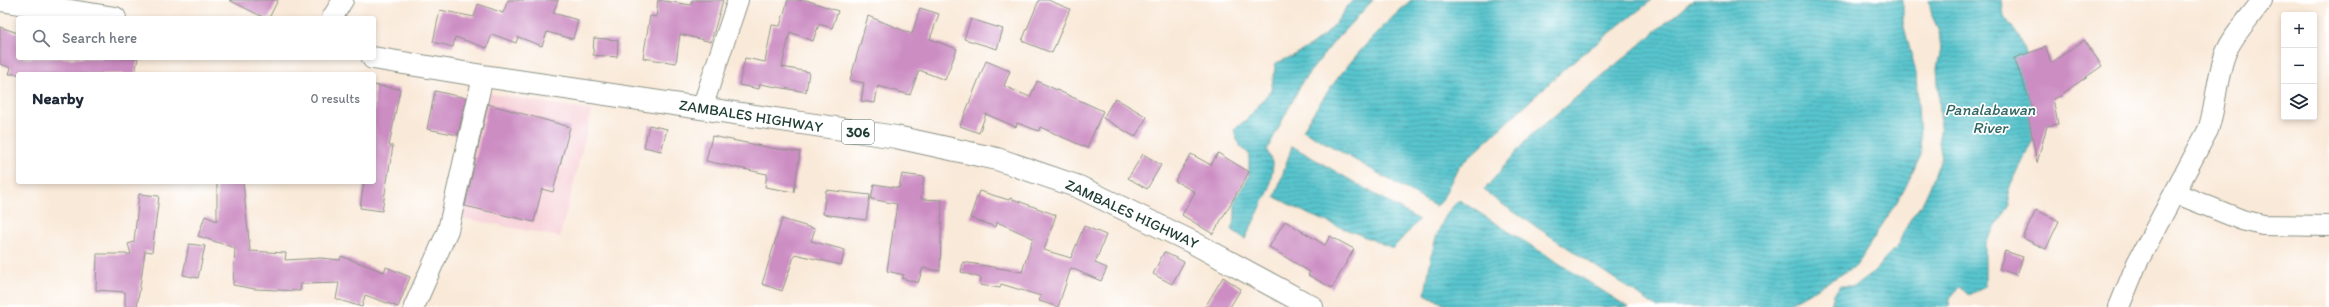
<!DOCTYPE html>
<html lang="en">
<head>
<meta charset="utf-8">
<style>
	body { margin:0; font-family:Itim,sans-serif; background:#f2f2f3; color:#1f2937 }
	.controls { position:absolute; right:12px; top:12px; display:grid; overflow:hidden; border-radius:4px; box-shadow:0 2px 6px #0003 }
	.controls button { width:36px; height:36px; display:grid; place-items:center; padding:0; border:0; border-bottom:1px solid #e0e1e3; background:#fff; color:#1f2937; font:20px sans-serif }
	.list { margin:0; padding:0; list-style:none }
	h2 { display:flex; justify-content:space-between; align-items:center; height:52px; margin:0; padding:0 16px; font-size:17px }
	h2 small { font-size:13px; font-weight:400; color:#747a83 }
	.icon { flex:none; width:22px; height:22px; fill:none; stroke:currentColor; stroke-width:2; stroke-linecap:round; stroke-linejoin:round }
	.map { position:relative; flex:none; width:2329px; height:307px; overflow:hidden }
	.search { position:absolute; background:#fff; box-shadow:0 2px 6px #0003; left:16px; top:16px; width:360px; height:44px; display:flex; align-items:center; gap:10px; box-sizing:border-box; padding:0 14px; border-radius:4px; color:#747a83; font-size:15px }
	.panel { position:absolute; background:#fff; box-shadow:0 2px 6px #0003; left:16px; top:72px; width:360px; height:112px; border-radius:4px }
	.map>svg:first-child { display:block }
	.built { fill:#f6cfd6 }
	.water { fill:url(#water-rules); stroke:#3c8181 }
	.building { fill:#cc8dc3 }
	.lines { fill:none; stroke-linecap:round; stroke-linejoin:round }
	.minor-casing { stroke:#8c9386; stroke-width:22 }
	.primary-casing { stroke:#8c9386; stroke-width:24 }
	.minor { stroke:#fff; stroke-width:20 }
	.primary { stroke:#fff; stroke-width:22 }
	.labels { text-anchor:middle; stroke-width:3.5; stroke-linejoin:round; paint-order:stroke }
	.shield { fill:#fff; stroke:#627771; stroke-width:1 }
	.shield-label { font-size:14px; font-weight:bold; fill:#1f3d34 }
	.street-label { font-size:15px; fill:#1f3d34; stroke:#fff }
	.water-label { font-size:16px; font-style:italic; fill:#306662; stroke:#fff }
</style>
</head>
<body>
<div class="map">
<svg width="2329" height="307" viewBox="0 0 2329 307">
	<defs>
		<pattern id="water-rules" width="6" height="5" patternUnits="userSpaceOnUse"><rect width="6" height="5" fill="#58c5ce"/><path d="M0 2.5h6" fill="none" stroke="#48a1a8"/></pattern>
	</defs>
	<rect width="100%" height="100%" fill="#fff"/>
	<filter id="ink" filterUnits="userSpaceOnUse"><feTurbulence type="fractalNoise" baseFrequency=".025" numOctaves="2"/><feDisplacementMap in="SourceGraphic" scale="8" xChannelSelector="R" yChannelSelector="G"/><feConvolveMatrix kernelMatrix="1 2 1 2 8 2 1 2 1" color-interpolation-filters="sRGB"/></filter>
	<filter id="wash" filterUnits="userSpaceOnUse"><feTurbulence type="fractalNoise" baseFrequency=".012" numOctaves="4" result="noise"/><feDisplacementMap in="SourceGraphic" scale="16" xChannelSelector="R" yChannelSelector="G"/><feGaussianBlur stdDeviation="0.9" result="paint"/><feColorMatrix in="noise" values="0 0 0 0 0 0 0 0 0 0 0 0 0 0 0 0 0 1.4 0 .05"/><feComposite in="paint" operator="in"/></filter>
	<g filter="url(#wash)">
		<rect width="100%" height="100%" fill="#f9e9d8"/>
		<polygon class="built" points="482,92 592,111 560,237 452,216"/>
		<g class="water">
			<path d="M1353 0H1373L1337 38 1302 82 1267 150 1273 165 1269 190 1245 239 1231 229 1235 219V200L1249 176V154L1239 145 1234 130 1248 118 1271 90 1276 63C1298 55 1318 43 1334 25 1341 16 1345 8 1353 0Z"/>
			<path d="M1411 0H1652L1570 64 1458 167 1441 202 1435 206 1303 130C1331 81 1369 38 1411 0Z"/>
			<polygon points="1693,0 1903,0 1903,23 1916,73 1921,155 1903,192 1856,266 1798,299 1779,307 1657,307 1496,200 1484,190 1530,136"/>
			<polygon points="1929,0 2002,0 2004,16 2020,38 2026,56 2039,127 2008,191 2010,205 1985,243 1985,287 1969,295 1959,287 1950,298 1949,307 1826,307 1831,305 1834,294 1840,286 1855,286 1870,275 1896,248 1911,218 1922,204 1930,187 1941,158 1938,143 1941,127 1937,68 1941,49 1939,31 1932,16"/>
			<polygon points="1292,146 1419,220 1393,248 1310,215 1275,197"/>
			<path d="M1459 200 1628 307H1449L1425 294C1431 260 1433 224 1459 200Z"/>
		</g>
		<g id="blocks">
			<g class="building">
				<polygon points="229,0 278,0 269,18 265,18"/>
				<polygon points="508,0 558,0 553,13 578,20 573,39 547,32 542,46 518,37 516,43 492,34 487,48 455,37 453,47 433,42 440,10 474,17 478,4 503,13"/>
				<polygon points="658,0 691,5 692,0 723,0 711,42 680,34 676,63 643,58 650,16 656,17"/>
				<polygon points="788,0 806,0 838,11 832,28 819,24 813,41 790,32 782,67 809,72 806,92 760,84 759,89 739,85 745,58 765,62 772,25 780,26"/>
				<polygon points="1039,0 1048,0 1070,9 1052,53 1022,41"/>
				<polygon points="920,8 939,14 930,39 957,49 945,80 919,70 910,95 878,86 875,103 861,101 864,83 850,80 868,16 912,34"/>
				<polygon points="971,19 1003,29 997,49 964,39"/>
				<polygon points="0,27 18,33 18,58 138,58 135,74 9,74 11,68 0,64"/>
				<polygon points="594,38 618,40 617,57 593,55"/>
				<polygon points="2084,40 2102,66 2062,94 2063,95 2053,99 2058,124 2047,126 2037,163 2027,110 2033,109 2014,58 2046,47 2051,63"/>
				<polygon points="986,61 1010,71 1004,86 1030,97 1037,81 1103,111 1087,148 1040,127 1039,131 1017,123 1016,127 986,114 979,133 960,126"/>
				<polygon points="374,85 400,89 389,146 393,146 382,211 360,208 364,182 374,182"/>
				<polygon points="435,91 466,98 458,135 427,129"/>
				<polygon points="1115,98 1147,117 1135,137 1103,118"/>
				<polygon points="488,104 570,127 553,192 542,189 534,222 465,206"/>
				<polygon points="649,125 667,129 661,151 644,147"/>
				<polygon points="712,136 771,148 800,152 794,192 765,187 767,174 706,161"/>
				<polygon points="1218,153 1249,172 1213,234 1182,215 1195,192 1175,181 1191,154 1211,165"/>
				<polygon points="1143,154 1161,165 1147,189 1128,178"/>
				<polygon points="902,174 924,177 921,199 942,200 940,271 923,268 918,283 902,278 904,275 887,271 897,204 871,199 874,184 899,188"/>
				<polygon points="217,182 243,182 250,251 286,253 285,260 321,258 340,260 341,256 384,272 386,267 410,277 398,307 365,295 362,307 336,299 339,283 301,284 300,291 255,289 233,285 235,248 198,236 205,216 217,221"/>
				<polygon points="826,190 870,195 866,220 823,214"/>
				<polygon points="979,191 1009,200 1010,198 1056,215 1044,250 1071,258 1084,226 1106,235 1095,263 1107,268 1101,281 1071,268 1058,307 1039,301 1041,296 1001,284 1000,288 980,285 981,278 961,272 963,262 1022,272 1033,238 997,222 996,227 970,218"/>
				<polygon points="139,194 159,196 152,252 145,251 137,307 125,307 125,292 96,290 97,254 131,254 128,244 134,242"/>
				<polygon points="2036,210 2059,221 2046,249 2023,238"/>
				<polygon points="782,219 815,229 811,241 845,250 841,265 795,254 782,291 762,284"/>
				<polygon points="1285,221 1325,245 1330,236 1354,249 1332,288 1308,275 1310,272 1269,247"/>
				<polygon points="189,244 205,246 198,278 183,275"/>
				<polygon points="2005,251 2023,257 2017,275 1999,269"/>
				<polygon points="1164,252 1184,262 1172,284 1153,274"/>
				<polygon points="1223,277 1241,289 1230,307 1205,307"/>
			</g>
		</g>
	</g>
	<g filter="url(#ink)">
		<use href="#blocks" fill-opacity="0" stroke="#8c9386" stroke-width="1"/>
		<g class="lines">
			<defs>
				<g id="minor">
					<polyline points="332,18 343,0"/>
					<polyline points="702,108 738,0"/>
					<polyline points="2175,193 2242,220 2263,225 2329,226"/>
					<polyline points="414,307 448,230 483,76"/>
					<path d="M2119 307 2137 263 2208 130C2217 104 2216 75 2227 50 2235 32 2251 17 2262 0"/>
				</g>
				<g id="primary">
					<polyline points="0,0 115,18"/>
					<polyline points="373,58 483,76 896,137 997,159 1079,187 1194,243 1312,307"/>
				</g>
			</defs>
			<use href="#minor" class="minor-casing"/>
			<use href="#primary" class="primary-casing"/>
			<use href="#minor" class="minor"/>
			<use href="#primary" class="primary"/>
		</g>
	</g>
	<g class="labels">
		<rect class="shield" x="842" y="120" width="32" height="24" rx="3"/>
		<g class="shield-label">
			<text x="858" y="137">306</text>
		</g>
		<g class="street-label">
			<text transform="translate(751 116) rotate(9)" y="5">ZAMBALES HIGHWAY</text>
			<text transform="translate(1132 214) rotate(25)" y="5">ZAMBALES HIGHWAY</text>
		</g>
		<g class="water-label">
			<text x="1990" y="115">Panalabawan<tspan x="1990" dy="18">River</tspan></text>
		</g>
	</g>
</svg>
<div class="controls">
<button>+</button>
<button>−</button>
<button><svg class="icon" aria-label="layers" viewBox="0 0 24 24"><path d="M12 4l9 5-9 5-9-5zM3 14l9 5 9-5"/></svg></button>
</div>
<div class="search"><svg class="icon" aria-label="search" viewBox="0 0 24 24"><circle cx="10" cy="10" r="6"/><path d="M15 15l6 6"/></svg>Search here</div>
<section class="panel">
<h2>Nearby<small>0 results</small></h2>
<ul class="list">
</ul>
</section>
</div>
</body>
</html>
